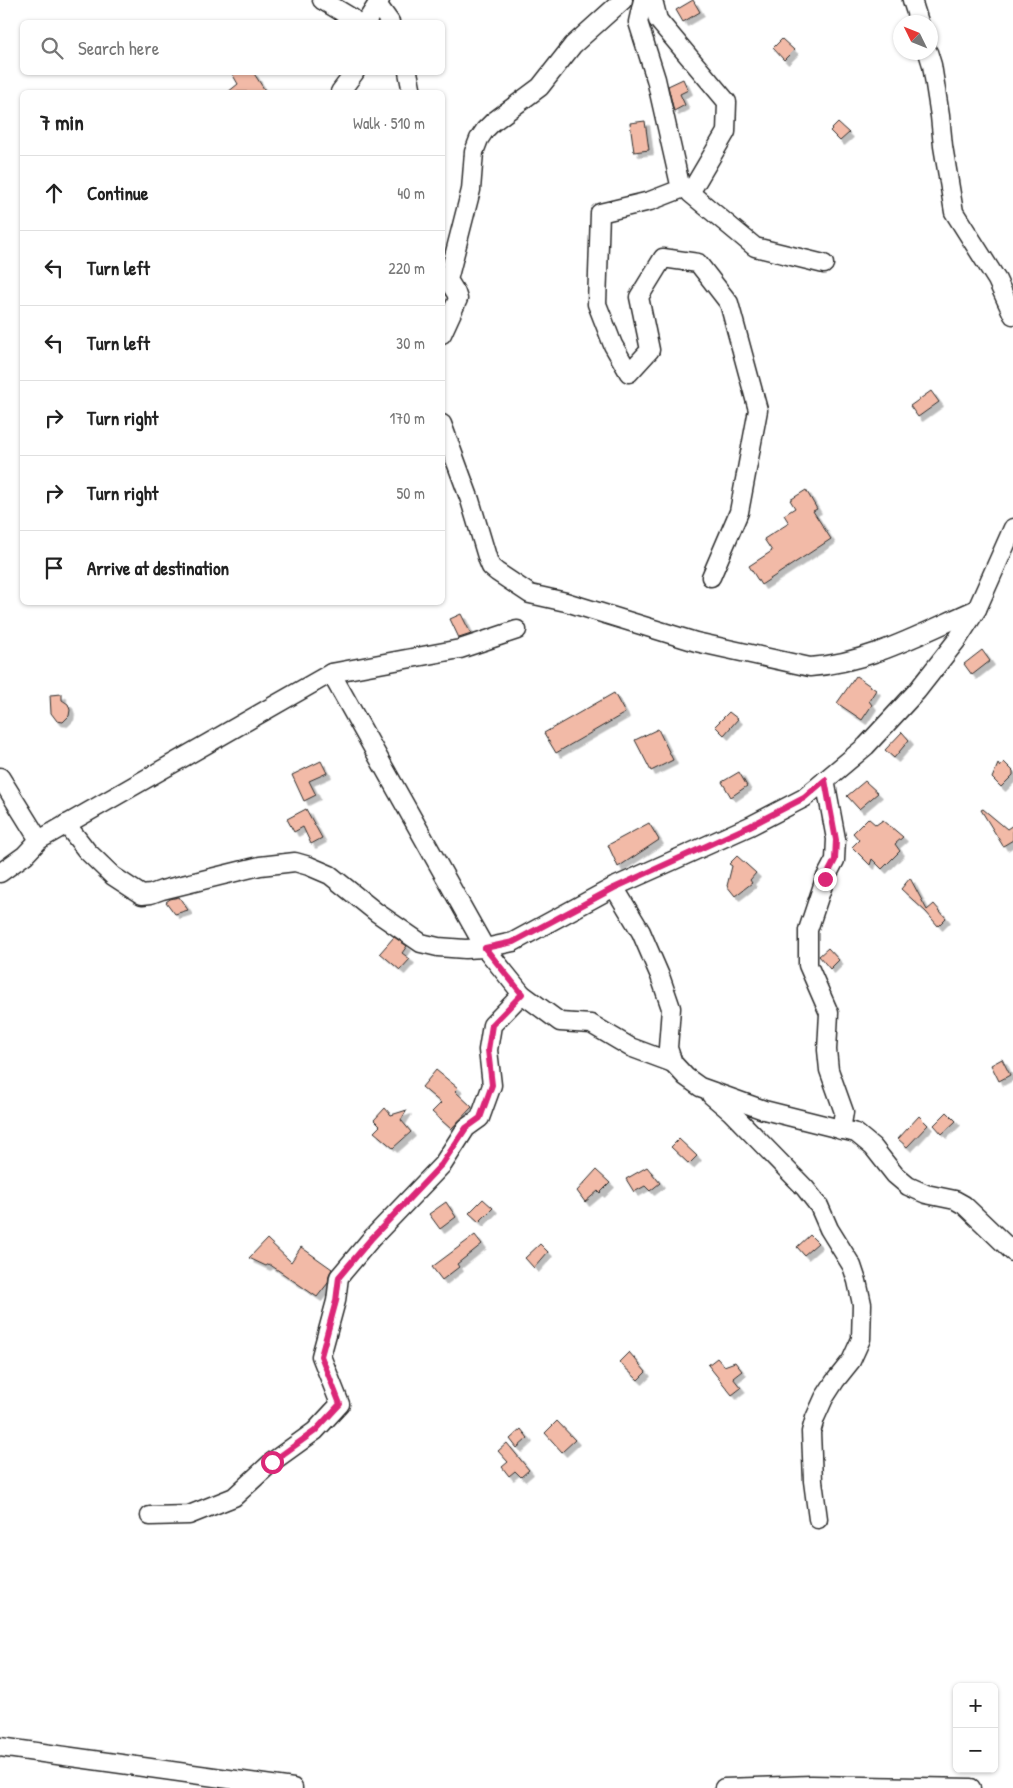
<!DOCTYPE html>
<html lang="en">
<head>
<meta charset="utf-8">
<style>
	body { margin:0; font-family:"Patrick Hand",sans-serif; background:#f2f2f2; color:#222 }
	.controls { position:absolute; right:15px; bottom:15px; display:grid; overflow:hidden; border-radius:8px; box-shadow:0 1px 4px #0004 }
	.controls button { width:45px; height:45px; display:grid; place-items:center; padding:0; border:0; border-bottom:1px solid #e0e0e0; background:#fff; color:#222; font:25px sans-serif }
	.compass { position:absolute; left:893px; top:15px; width:45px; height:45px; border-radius:50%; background:#fff; box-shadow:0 1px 4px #0004; rotate:313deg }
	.stop { position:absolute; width:15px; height:15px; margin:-11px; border:4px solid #db2777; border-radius:50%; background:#fff }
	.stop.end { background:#db2777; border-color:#fff; box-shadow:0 1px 5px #0008 }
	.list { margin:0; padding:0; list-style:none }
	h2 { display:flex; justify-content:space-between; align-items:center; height:65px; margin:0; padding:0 20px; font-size:21px }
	h2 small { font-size:16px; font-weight:400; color:#767676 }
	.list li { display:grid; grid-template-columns:32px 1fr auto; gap:15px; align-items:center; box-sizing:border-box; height:75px; padding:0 20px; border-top:1px solid #e0e0e0 }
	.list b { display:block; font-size:19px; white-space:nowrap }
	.list em { font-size:16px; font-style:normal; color:#767676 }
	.icon { flex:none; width:28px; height:28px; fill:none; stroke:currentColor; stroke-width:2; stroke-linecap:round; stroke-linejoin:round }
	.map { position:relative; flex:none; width:1013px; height:1788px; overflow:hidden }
	.search { position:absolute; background:#fff; box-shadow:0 1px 4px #0004; left:20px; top:20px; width:425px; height:55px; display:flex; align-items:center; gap:12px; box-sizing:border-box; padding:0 18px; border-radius:8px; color:#767676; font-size:19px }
	.panel { position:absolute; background:#fff; box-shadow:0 1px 4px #0004; left:20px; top:90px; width:425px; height:515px; border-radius:8px }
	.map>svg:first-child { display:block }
	.building { fill:#f2baa7; stroke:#2b2b2b; filter:url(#shadow) }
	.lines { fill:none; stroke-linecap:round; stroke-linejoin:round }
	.minor-casing { stroke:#2b2b2b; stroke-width:21 }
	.minor { stroke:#fff; stroke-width:18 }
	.route { stroke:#db2777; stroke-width:6 }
</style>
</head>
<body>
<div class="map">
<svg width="1013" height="1788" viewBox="0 0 1013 1788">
	<defs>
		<filter id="shadow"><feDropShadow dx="4.5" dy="4.5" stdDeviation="0" flood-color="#0004"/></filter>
	</defs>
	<rect width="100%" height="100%" fill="#fff"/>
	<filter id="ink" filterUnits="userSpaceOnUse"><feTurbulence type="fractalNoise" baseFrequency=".02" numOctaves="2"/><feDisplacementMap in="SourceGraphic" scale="10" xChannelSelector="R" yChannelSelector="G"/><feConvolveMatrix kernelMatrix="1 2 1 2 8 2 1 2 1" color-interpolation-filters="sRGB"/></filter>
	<g filter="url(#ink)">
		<g class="building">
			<polygon points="693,0 700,12 683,22 676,10"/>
			<polygon points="782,39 794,50 784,60 773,48"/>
			<polygon points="231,72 253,72 266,92 228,92 238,84"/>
			<polygon points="683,79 688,90 680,94 685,105 674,111 668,86"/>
			<polygon points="645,121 649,150 634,152 630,123"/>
			<polygon points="838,123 849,133 840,141 830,131"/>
			<polygon points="931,391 939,402 918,417 910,406"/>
			<polygon points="806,490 817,509 813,511 831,539 761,585 749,566 772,551 764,539 789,523 784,515 795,508 790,500"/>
			<polygon points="461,614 471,634 459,638 450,619"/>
			<polygon points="982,650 990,661 972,675 964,664"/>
			<polygon points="856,676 876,690 869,701 872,705 862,720 837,703"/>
			<polygon points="614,693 625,713 556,753 544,733"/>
			<polygon points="62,694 62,700 68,704 70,710 69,716 63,722 57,721 51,713 50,695"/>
			<polygon points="729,712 738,719 724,735 715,726"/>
			<polygon points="658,729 673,760 651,771 635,740"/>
			<polygon points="902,732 909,740 894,758 885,750"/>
			<polygon points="321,761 327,773 309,781 316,795 304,801 292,775"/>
			<polygon points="1004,762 1013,771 1013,775 1001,787 992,778 998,764 1000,767"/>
			<polygon points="739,772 747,786 731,797 722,782"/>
			<polygon points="865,781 878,793 859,809 847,796"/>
			<polygon points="306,809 322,838 311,844 303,827 294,832 287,819"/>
			<polygon points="983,809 1007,829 1013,825 1013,840 1003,846 981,810"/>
			<polygon points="868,818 876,825 883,820 903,837 895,844 900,851 882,869 872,859 870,865 852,847 859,840 853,833"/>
			<polygon points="649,823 659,840 618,867 608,845"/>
			<polygon points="737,856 756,873 750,880 752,883 735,896 727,886 732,866 729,864"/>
			<polygon points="910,878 927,910 934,904 946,918 938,926 926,912 901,889"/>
			<polygon points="179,897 188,910 175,914 166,902 170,899"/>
			<polygon points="394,937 407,946 402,953 410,959 400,970 380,953"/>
			<polygon points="828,948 839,960 830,969 819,956"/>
			<polygon points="1002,1059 1010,1075 999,1081 991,1065"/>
			<polygon points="436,1070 458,1088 455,1091 472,1107 451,1129 432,1112 441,1103 422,1087"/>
			<polygon points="385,1108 391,1115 407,1110 401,1120 411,1132 393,1148 374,1132 380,1126 374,1120"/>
			<polygon points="947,1112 956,1121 942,1134 934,1125"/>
			<polygon points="919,1116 928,1125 907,1147 898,1139"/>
			<polygon points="679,1139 697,1156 689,1164 671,1147"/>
			<polygon points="647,1167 660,1183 650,1191 645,1186 634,1192 626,1179"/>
			<polygon points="596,1170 610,1183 600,1193 598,1191 585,1202 577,1191"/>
			<polygon points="483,1199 493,1208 479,1222 469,1213"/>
			<polygon points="446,1202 456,1217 440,1229 429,1214"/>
			<polygon points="475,1235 482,1244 457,1264 459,1267 442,1280 432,1267"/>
			<polygon points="810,1235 818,1243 804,1255 797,1247"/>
			<polygon points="267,1239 291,1262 301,1247 332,1269 329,1275 328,1283 317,1297 269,1264 266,1266 249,1258"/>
			<polygon points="540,1244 548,1252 534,1268 525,1258"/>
			<polygon points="629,1352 646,1372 638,1380 619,1362"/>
			<polygon points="717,1358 724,1366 735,1362 742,1371 733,1378 741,1388 732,1395 708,1365"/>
			<polygon points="557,1421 575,1440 562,1452 545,1433"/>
			<polygon points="521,1429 528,1438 517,1448 510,1439"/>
			<polygon points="507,1443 529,1470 521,1477 515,1471 509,1476 502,1467 508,1462 498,1451"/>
		</g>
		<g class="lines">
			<defs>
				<g id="minor">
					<polyline points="322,0 352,18 356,22"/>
					<polyline points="643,0 638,22 656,79 681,189 650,201 600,213 597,304 613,345 629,373 650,350 639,297 663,258 698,263 729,303 758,410 739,512 711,577"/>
					<polyline points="653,0 658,20 727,102 726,132 690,193 755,247 824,264"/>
					<polyline points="912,0 919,22"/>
					<polyline points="377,4 390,22"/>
					<polyline points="366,22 380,0"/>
					<polyline points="928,52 932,65 940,116 943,146 954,212 997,280 1013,315"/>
					<polyline points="408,72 412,92"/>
					<polyline points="340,92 355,72"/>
					<polyline points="442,334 458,299 456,293 448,280 471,190 474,152 479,139 485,130 493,122 540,87 573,45 623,0"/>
					<path d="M442 424 470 500 488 560 491 567 497 572 530 594 566 602 696 642 810 667C869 663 924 632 977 609"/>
					<polyline points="331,673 460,649 517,630"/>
					<polyline points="0,777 39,840 25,855 0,873"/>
					<polyline points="825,780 836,839 835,860 825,879 808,930 808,965 829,1013 827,1050 829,1070 844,1112 841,1130"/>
					<polyline points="66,824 87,851 113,876 142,895 151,894 162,890 260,866 295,862 309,866 330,875 376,912 421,943 438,947 465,949 485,948 513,942 614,887 750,826 804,798 866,746 917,691 957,640 977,609 1013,528"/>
					<polyline points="39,840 331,673 485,948 522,994 560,1022 591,1024 630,1047 673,1063"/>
					<polyline points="614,887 641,932 660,976 671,1008 668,1048 673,1063 686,1077 700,1087 764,1110 856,1133 873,1147 895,1175 908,1186 926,1194 955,1200 964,1205 1013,1252"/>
					<polyline points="711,1095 730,1111 805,1188 819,1206 829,1229 852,1266 857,1281 862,1304 861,1339 851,1361 835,1381 824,1398 815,1418 811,1432 813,1481 818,1519"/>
					<polyline points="150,1516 189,1515 234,1497 272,1462 315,1431 340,1404 321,1356 336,1301 339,1277 371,1239 443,1164 466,1128 480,1118 492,1085 488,1050 492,1025 522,994"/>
					<polyline points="0,1747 293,1788"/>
					<polyline points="724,1788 811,1785 971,1788"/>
				</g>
			</defs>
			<use href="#minor" class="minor-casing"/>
			<use href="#minor" class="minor"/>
		</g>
	</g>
	<g class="lines" filter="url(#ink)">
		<polyline class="route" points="272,1462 315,1431 340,1404 321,1356 336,1301 339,1277 371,1239 442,1164 466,1128 480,1118 492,1085 488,1050 492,1025 522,994 485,948 513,942 614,888 750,826 804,798 825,780 836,840 835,860 825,879"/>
	</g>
</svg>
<div class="controls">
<button>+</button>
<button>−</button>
</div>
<svg class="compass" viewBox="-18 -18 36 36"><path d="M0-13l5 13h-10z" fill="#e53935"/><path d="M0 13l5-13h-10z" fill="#767676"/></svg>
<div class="stop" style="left:272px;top:1462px"></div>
<div class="stop end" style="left:825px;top:879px"></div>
<div class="search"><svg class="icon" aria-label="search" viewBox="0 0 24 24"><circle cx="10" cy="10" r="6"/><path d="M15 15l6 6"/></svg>Search here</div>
<section class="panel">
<h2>7 min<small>Walk · 510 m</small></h2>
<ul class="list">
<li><svg class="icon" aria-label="ahead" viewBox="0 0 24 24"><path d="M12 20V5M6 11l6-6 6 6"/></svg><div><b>Continue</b></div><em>40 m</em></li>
<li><svg class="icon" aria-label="left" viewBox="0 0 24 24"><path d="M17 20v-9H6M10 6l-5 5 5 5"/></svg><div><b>Turn left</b></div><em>220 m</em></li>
<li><svg class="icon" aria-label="left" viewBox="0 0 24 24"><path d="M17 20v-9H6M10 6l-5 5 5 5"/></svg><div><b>Turn left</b></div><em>30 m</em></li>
<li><svg class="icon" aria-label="right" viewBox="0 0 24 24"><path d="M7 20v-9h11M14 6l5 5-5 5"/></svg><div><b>Turn right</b></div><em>170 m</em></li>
<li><svg class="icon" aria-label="right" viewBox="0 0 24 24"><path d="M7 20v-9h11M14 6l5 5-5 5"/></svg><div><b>Turn right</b></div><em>50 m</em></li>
<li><svg class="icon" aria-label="arrive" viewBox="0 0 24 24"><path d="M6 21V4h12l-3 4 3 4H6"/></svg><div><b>Arrive at destination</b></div></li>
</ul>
</section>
</div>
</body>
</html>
